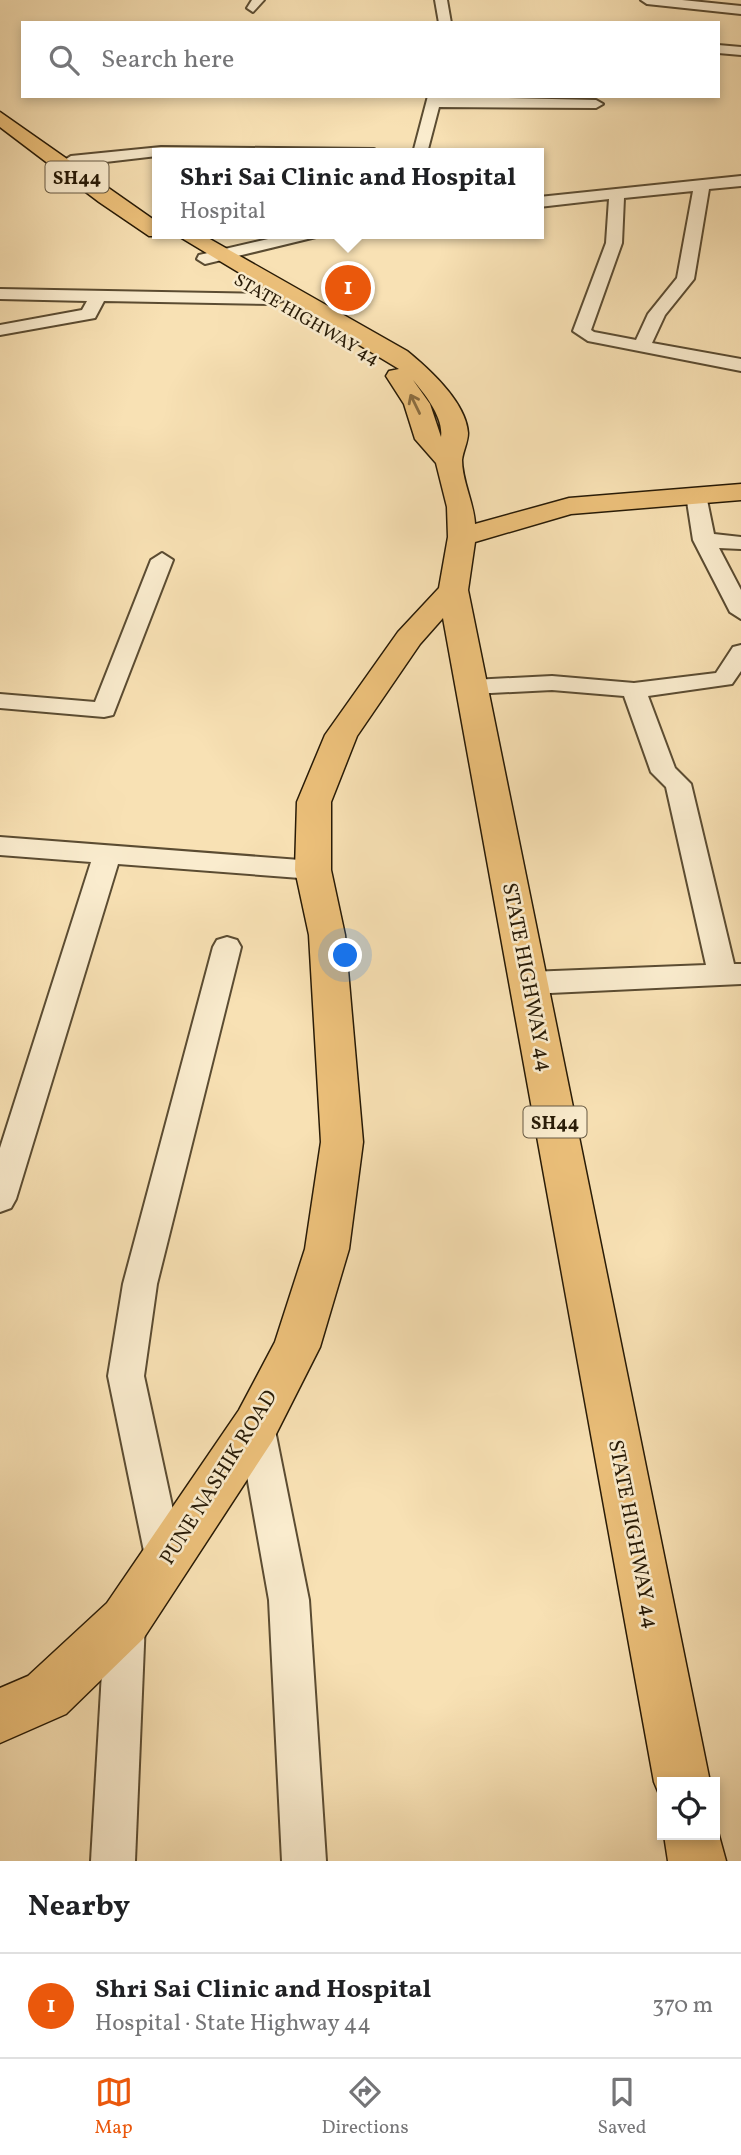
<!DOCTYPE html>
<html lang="en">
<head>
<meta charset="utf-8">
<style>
	body { margin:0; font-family:Vollkorn,serif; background:#f2f2f2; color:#202124 }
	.controls { position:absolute; right:21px; bottom:21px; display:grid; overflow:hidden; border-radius:0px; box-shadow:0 4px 10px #0003 }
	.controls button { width:63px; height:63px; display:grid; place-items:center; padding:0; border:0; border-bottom:2px solid #e0e0e0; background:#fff; color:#202124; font:35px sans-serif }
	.you { position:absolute; left:346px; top:956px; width:24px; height:24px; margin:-18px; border:5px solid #fff; border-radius:50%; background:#1a73e8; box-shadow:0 0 0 10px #1a73e833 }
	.badge { display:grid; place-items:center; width:46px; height:46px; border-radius:50%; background:#ea580c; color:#fff; font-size:23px; font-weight:700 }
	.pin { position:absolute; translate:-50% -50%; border:4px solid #fff; box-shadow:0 2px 7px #0006 }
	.popup { position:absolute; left:152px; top:148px; width:392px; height:91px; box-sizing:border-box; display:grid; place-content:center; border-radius:0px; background:#fff; filter:drop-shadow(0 2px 5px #0005); font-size:23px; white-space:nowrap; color:#757577 }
	.popup b { font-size:26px; color:#202124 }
	.popup::after { content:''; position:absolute; left:50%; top:100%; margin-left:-14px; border:14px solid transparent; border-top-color:#fff }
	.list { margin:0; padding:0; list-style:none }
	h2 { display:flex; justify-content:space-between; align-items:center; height:91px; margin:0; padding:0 28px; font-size:30px }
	h2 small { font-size:23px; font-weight:400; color:#757577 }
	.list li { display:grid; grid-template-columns:46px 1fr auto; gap:21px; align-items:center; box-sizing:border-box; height:105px; padding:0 28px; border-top:2px solid #e0e0e0 }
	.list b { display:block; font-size:26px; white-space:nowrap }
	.list p { margin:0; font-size:23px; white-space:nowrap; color:#757577 }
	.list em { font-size:23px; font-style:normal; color:#757577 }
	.icon { flex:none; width:38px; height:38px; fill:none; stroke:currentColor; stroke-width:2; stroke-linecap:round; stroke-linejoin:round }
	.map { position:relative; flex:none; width:741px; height:1861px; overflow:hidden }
	.search { position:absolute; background:#fff; box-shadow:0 4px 10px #0003; left:21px; right:21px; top:21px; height:77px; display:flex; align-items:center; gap:18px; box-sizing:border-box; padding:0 24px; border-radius:0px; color:#757577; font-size:26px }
	.sheet { height:196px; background:#fff }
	nav { display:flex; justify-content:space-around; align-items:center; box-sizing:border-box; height:98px; border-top:2px solid #e0e0e0; background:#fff; font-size:19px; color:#757577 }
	nav a { display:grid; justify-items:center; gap:4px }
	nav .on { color:#ea580c }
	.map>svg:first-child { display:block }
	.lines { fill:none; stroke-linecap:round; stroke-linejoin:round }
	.minor-casing { stroke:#5b4c32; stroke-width:4 }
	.major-casing { stroke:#271a06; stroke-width:3 }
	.minor { fill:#faecce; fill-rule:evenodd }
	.major { fill:#ecc07a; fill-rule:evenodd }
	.oneway { stroke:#8a6d40 }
	.labels { text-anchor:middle; stroke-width:5; stroke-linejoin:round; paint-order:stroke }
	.far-street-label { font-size:18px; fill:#271a06; stroke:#faecce }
	.shield { fill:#faecce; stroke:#665942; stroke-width:2 }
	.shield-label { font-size:19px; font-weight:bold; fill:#271a06 }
	.street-label { font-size:21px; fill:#271a06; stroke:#faecce }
</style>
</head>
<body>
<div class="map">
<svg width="741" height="1861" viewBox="0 0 741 1861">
	<rect width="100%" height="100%" fill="#f8e1b4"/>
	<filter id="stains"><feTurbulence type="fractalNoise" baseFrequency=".00286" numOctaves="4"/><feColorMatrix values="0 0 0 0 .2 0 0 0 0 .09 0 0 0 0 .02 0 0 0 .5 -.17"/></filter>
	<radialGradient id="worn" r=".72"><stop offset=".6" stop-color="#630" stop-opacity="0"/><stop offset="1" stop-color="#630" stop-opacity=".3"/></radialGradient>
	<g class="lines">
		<defs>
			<g id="minor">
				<polygon points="252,0 264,0 253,12 247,8"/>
				<polygon points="435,0 447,0 451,23 439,23"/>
				<polygon points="641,0 682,0 741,6 741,14 647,4"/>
				<polygon points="718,45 741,47 741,55 718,53"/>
				<polygon points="428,96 596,100 603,104 596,108 439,107 427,153 413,153"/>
				<polygon points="161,147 374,149 381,153 157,153 157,156 71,166 63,161 71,156"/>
				<path d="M741 176V186L709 189 694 279 665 315 652 343 741 359V371L588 341 573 331 606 243 609 199 539 207V197ZM693 191 677 278 648 314 636 340 594 332 591 330 622 243 624 198Z"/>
				<polygon points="290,234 318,234 316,237 205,264 197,259 199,255"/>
				<polygon points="291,288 300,293 297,297 271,304 104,301 95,318 0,335 0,325 82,310 87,301 0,299 0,289 270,294"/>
				<polygon points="696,489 706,495 714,534 741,537 741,549 719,548 741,590 741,619 730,612 693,540 686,495"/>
				<polygon points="162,553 173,560 113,715 104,717 0,708 0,694 95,702 151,560"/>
				<polygon points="741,645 741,671 732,684 648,696 675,768 691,784 734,964 741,964 741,984 529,994 519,990 515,983 519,976 529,972 706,965 666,787 651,772 624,696 552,690 472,694 464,692 460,687 464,682 472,680 552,676 634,683 716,673 733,647"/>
				<polygon points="0,837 313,861 323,864 326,870 323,876 313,879 118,864 16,1199 11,1208 0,1212 0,1148 91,862 0,855"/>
				<polygon points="227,937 237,940 241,947 157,1284 144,1376 184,1561 179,1574 165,1580 151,1574 146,1561 108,1376 123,1284 213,947 217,940"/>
				<polygon points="256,1408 269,1413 274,1425 309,1600 326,1861 282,1861 269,1600 238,1425 243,1413"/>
				<polygon points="125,1601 139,1607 145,1621 135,1861 91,1861 105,1621 111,1607"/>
			</g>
			<g id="major">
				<polygon points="0,112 157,222 157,234 165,236 149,236 99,202 0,127"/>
				<path d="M175 234H201L407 351C429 369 466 402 468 433 468 442 463 451 462 460 462 481 474 503 475 524L569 498 741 484V500L571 514 475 542 468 590 710 1782H662V1801L654 1782 443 618 420 644 357 736 331 802V870L345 935 363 1142 349 1249 320 1347 273 1440 143 1639 66 1714 0 1743V1688L28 1676 107 1603 239 1410 275 1342 305 1249 321 1142 309 935 295 870 297 802 325 735 398 632 439 588 448 537 447 507 436 463 415 439 404 404 386 376 389 371 399 369ZM413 380C425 394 444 418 441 437L430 404Z"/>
				<polygon points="715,1821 726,1861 668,1861 664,1835 715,1835"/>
			</g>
		</defs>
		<use href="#minor" class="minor-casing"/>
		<use href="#major" class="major-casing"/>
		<use href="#minor" class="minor"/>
		<use href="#major" class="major"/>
	</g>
	<defs><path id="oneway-shaft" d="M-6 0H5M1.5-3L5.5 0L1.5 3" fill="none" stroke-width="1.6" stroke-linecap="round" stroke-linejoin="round" transform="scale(1.75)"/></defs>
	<use class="oneway" href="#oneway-shaft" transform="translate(415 404) rotate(-116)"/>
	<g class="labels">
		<g class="far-street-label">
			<text transform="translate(307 319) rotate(30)" y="6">STATE HIGHWAY 44</text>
		</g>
		<g class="shield">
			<rect x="45.5" y="161.5" width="63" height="31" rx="5"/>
			<rect x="523.5" y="1106.5" width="63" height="31" rx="5"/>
		</g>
		<g class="shield-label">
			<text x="77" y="184">SH44</text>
			<text x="555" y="1129">SH44</text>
		</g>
		<g class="street-label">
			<text transform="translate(528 977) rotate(79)" y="7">STATE HIGHWAY 44</text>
			<text transform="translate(218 1477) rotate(-58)" y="7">PUNE NASHIK ROAD</text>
			<text transform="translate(634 1534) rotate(79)" y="7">STATE HIGHWAY 44</text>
		</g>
	</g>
	<rect width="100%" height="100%" filter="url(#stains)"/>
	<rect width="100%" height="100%" fill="url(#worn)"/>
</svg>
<div class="controls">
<button><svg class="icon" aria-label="locate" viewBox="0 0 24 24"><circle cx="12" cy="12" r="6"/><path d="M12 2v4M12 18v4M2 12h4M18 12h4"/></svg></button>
</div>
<div class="you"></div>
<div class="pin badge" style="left:348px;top:288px">1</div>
<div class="popup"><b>Shri Sai Clinic and Hospital</b>Hospital</div>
<div class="search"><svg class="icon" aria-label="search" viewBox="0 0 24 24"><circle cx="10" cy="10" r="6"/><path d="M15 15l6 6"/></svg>Search here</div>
</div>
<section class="sheet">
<h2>Nearby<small></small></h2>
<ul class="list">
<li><span class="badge">1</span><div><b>Shri Sai Clinic and Hospital</b><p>Hospital · State Highway 44</p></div><em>370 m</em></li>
</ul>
</section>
<nav>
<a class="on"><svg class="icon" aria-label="map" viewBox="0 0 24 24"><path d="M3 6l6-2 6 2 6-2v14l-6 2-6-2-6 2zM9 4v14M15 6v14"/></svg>Map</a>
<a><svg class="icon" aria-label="directions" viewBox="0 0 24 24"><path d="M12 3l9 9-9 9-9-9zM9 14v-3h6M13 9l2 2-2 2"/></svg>Directions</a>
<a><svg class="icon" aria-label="saved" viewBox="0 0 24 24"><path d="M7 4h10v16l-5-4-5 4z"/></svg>Saved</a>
</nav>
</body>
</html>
